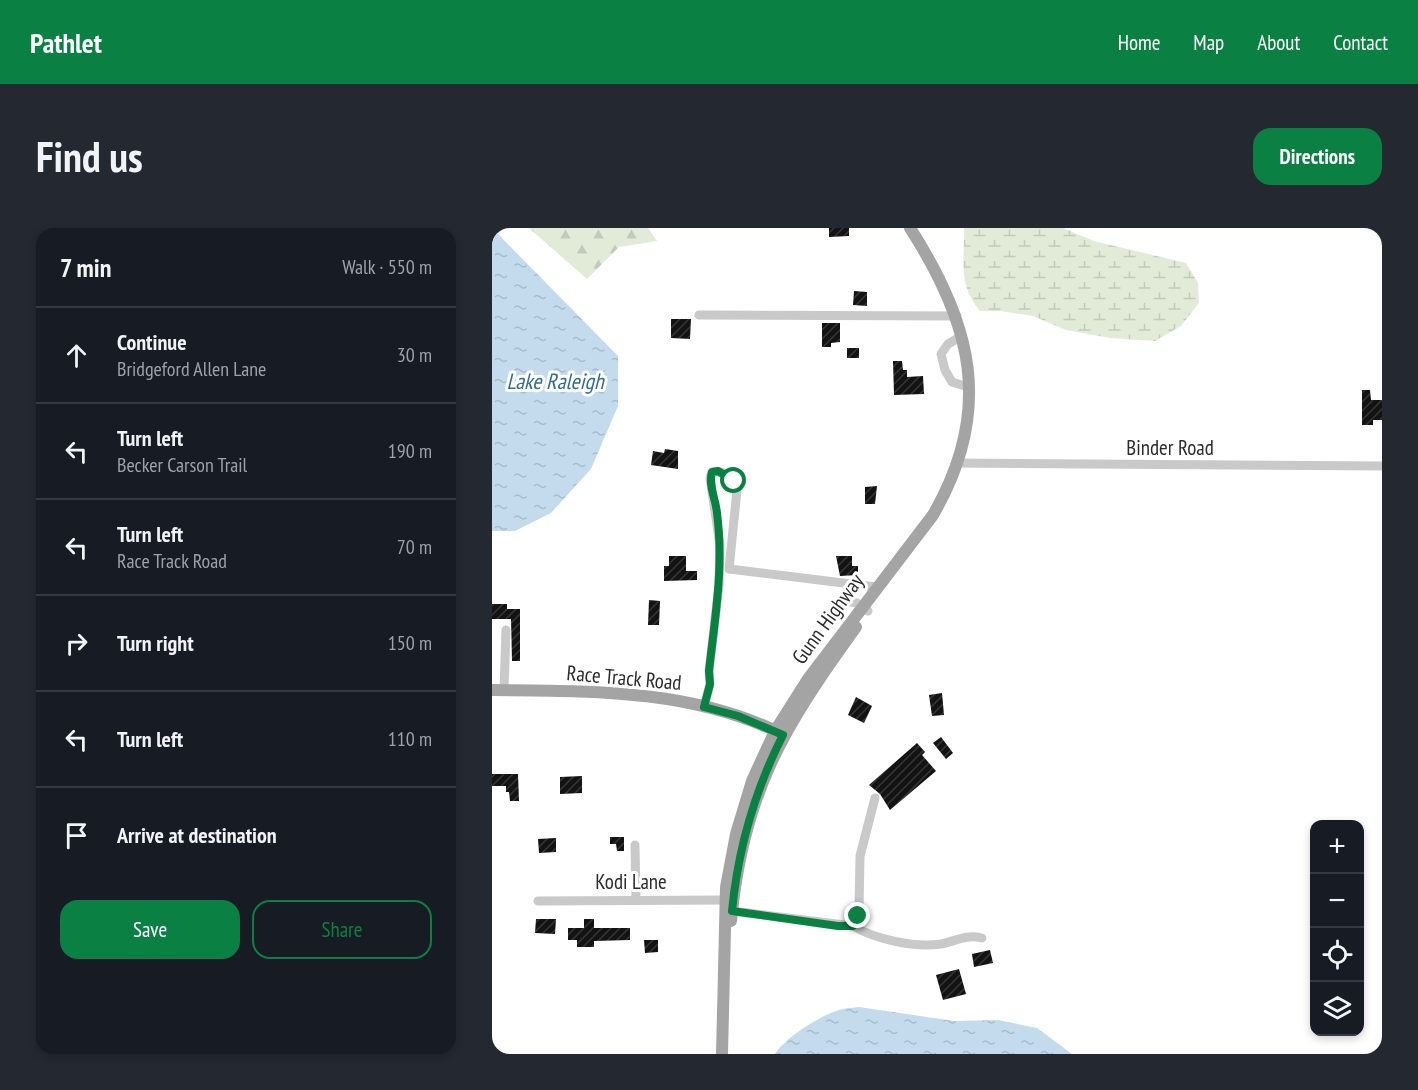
<!DOCTYPE html>
<html lang="en">
<head>
<meta charset="utf-8">
<style>
	body { margin:0; font-family:"PT Sans Narrow",sans-serif; background:#242831; color:#f1f3f6 }
	.controls { position:absolute; right:18px; bottom:18px; display:grid; overflow:hidden; border-radius:12px; box-shadow:0 3px 9px #0003 }
	.controls button { width:54px; height:54px; display:grid; place-items:center; padding:0; border:0; border-bottom:2px solid #363941; background:#171b24; color:#f1f3f6; font:30px sans-serif }
	.stop { position:absolute; width:18px; height:18px; margin:-14px; border:4px solid #0b8043; border-radius:50%; background:#fff }
	.stop.end { background:#0b8043; border-color:#fff; box-shadow:0 2px 6px #0008 }
	.list { margin:0; padding:0; list-style:none }
	h2 { display:flex; justify-content:space-between; align-items:center; height:78px; margin:0; padding:0 24px; font-size:26px }
	h2 small { font-size:20px; font-weight:400; color:#9ea1a6 }
	.list li { display:grid; grid-template-columns:39px 1fr auto; gap:18px; align-items:center; box-sizing:border-box; height:96px; padding:0 24px; border-top:2px solid #363941 }
	.list b { display:block; font-size:22px; white-space:nowrap }
	.list p { margin:0; font-size:20px; white-space:nowrap; color:#9ea1a6 }
	.list em { font-size:20px; font-style:normal; color:#9ea1a6 }
	.actions { display:flex; gap:12px; padding:18px 24px }
	.actions a { flex:1; padding:14px 0; border:2px solid #0b8043; border-radius:18px; text-align:center; font-size:21px; color:#0b8043 }
	.actions .main { background:#0b8043; color:#fff }
	.icon { flex:none; width:33px; height:33px; fill:none; stroke:currentColor; stroke-width:2; stroke-linecap:round; stroke-linejoin:round }
	.map { position:relative; flex:none; width:890px; height:826px; overflow:hidden; border-radius:18px }
	header { display:flex; align-items:center; gap:36px; box-sizing:border-box; height:84px; padding:0 30px; background:#0b8043; color:#fff }
	header strong { font-size:28px }
	nav { display:flex; gap:33px; margin-inline-start:auto; font-size:21px }
	.intro { display:flex; align-items:center; justify-content:space-between; box-sizing:border-box; height:144px; padding:0 36px }
	h1 { margin:0; font-size:42px }
	.button { padding:15px 27px; border-radius:18px; background:#0b8043; color:#fff; font-size:21px; font-weight:700 }
	main { display:flex; gap:36px; padding:0 36px }
	aside { flex:1; background:#171b24; border-radius:18px; box-shadow:0 3px 9px #0003 }
	.map>svg:first-child { display:block }
	.forest { fill:url(#forest-firs) }
	.wetland { fill:url(#wetland-marsh) }
	.water { fill:url(#water-ripples) }
	.building { fill:url(#building-hatch) }
	.lines { fill:none; stroke-linecap:round; stroke-linejoin:round }
	.minor { stroke:#c9c9c9; stroke-width:9 }
	.major { stroke:#a4a4a4; stroke-width:12 }
	.route { stroke:#0b8043; stroke-width:8 }
	.labels { text-anchor:middle; stroke-width:6; stroke-linejoin:round; paint-order:stroke }
	.street-label { font-size:21px; fill:#2c2c2c; stroke:#fff }
	.water-label { font-size:22px; font-style:italic; fill:#386c90; stroke:#fff }
</style>
</head>
<body>
<header>
<strong>Pathlet</strong>
<nav><a>Home</a><a>Map</a><a>About</a><a>Contact</a></nav>
</header>
<div class="intro"><h1>Find us</h1><a class="button">Directions</a></div>
<main>
<aside>
<h2>7 min<small>Walk · 550 m</small></h2>
<ul class="list">
<li><svg class="icon" aria-label="ahead" viewBox="0 0 24 24"><path d="M12 20V5M6 11l6-6 6 6"/></svg><div><b>Continue</b><p>Bridgeford Allen Lane</p></div><em>30 m</em></li>
<li><svg class="icon" aria-label="left" viewBox="0 0 24 24"><path d="M17 20v-9H6M10 6l-5 5 5 5"/></svg><div><b>Turn left</b><p>Becker Carson Trail</p></div><em>190 m</em></li>
<li><svg class="icon" aria-label="left" viewBox="0 0 24 24"><path d="M17 20v-9H6M10 6l-5 5 5 5"/></svg><div><b>Turn left</b><p>Race Track Road</p></div><em>70 m</em></li>
<li><svg class="icon" aria-label="right" viewBox="0 0 24 24"><path d="M7 20v-9h11M14 6l5 5-5 5"/></svg><div><b>Turn right</b></div><em>150 m</em></li>
<li><svg class="icon" aria-label="left" viewBox="0 0 24 24"><path d="M17 20v-9H6M10 6l-5 5 5 5"/></svg><div><b>Turn left</b></div><em>110 m</em></li>
<li><svg class="icon" aria-label="arrive" viewBox="0 0 24 24"><path d="M6 21V4h12l-3 4 3 4H6"/></svg><div><b>Arrive at destination</b></div></li>
</ul>
<div class="actions"><a class="main">Save</a><a>Share</a></div>
</aside>
<div class="map">
<svg width="890" height="826" viewBox="0 0 890 826">
	<defs>
		<pattern id="forest-firs" width="22" height="20" patternUnits="userSpaceOnUse" patternTransform="scale(1.5)"><rect width="22" height="20" fill="#e2ebd8"/><path d="M5 1l3.5 6h-7zM16 11l3.5 6h-7z" fill="#c2caba"/></pattern>
		<pattern id="wetland-marsh" width="20" height="14" patternUnits="userSpaceOnUse" patternTransform="scale(1.5)"><rect width="20" height="14" fill="#e2ebd8"/><path d="M1 5h8M5 5V1M11 12h8M15 12V8" fill="none" stroke="#c2caba"/></pattern>
		<pattern id="water-ripples" width="26" height="14" patternUnits="userSpaceOnUse" patternTransform="scale(1.5)"><rect width="26" height="14" fill="#c3dbec"/><path d="M2 4q2-2 4 0t4 0M15 11q2-2 4 0t4 0" fill="none" stroke="#a8bccb"/></pattern>
		<pattern id="building-hatch" width="6" height="6" patternUnits="userSpaceOnUse" patternTransform="scale(1.5)"><rect width="6" height="6" fill="#131313"/><path d="M-1 1l2-2M0 6l6-6M5 7l2-2" fill="none" stroke="#363636"/></pattern>
	</defs>
	<rect width="100%" height="100%" fill="#fff"/>
	<polygon class="forest" points="37,0 156,0 165,13 127,19 95,51"/>
	<path class="wetland" d="M472 0H571L602 13 694 35 706 55 707 75 689 98 663 113 618 110 574 102 541 88 509 83H488C465 55 473 34 472 0Z"/>
	<g class="water">
		<polygon points="0,0 126,128 126,178 99,241 59,285 23,303 0,303"/>
		<path d="M367 779 462 793 506 792 545 800 580 826H283C292 811 326 789 344 783 351 780 360 780 367 779Z"/>
	</g>
	<g class="building">
		<polygon points="337,0 357,0 357,8 337,9"/>
		<polygon points="362,63 375,64 375,78 361,77"/>
		<polygon points="179,91 199,91 198,111 179,110"/>
		<polygon points="330,95 348,95 348,114 339,115 339,119 330,119"/>
		<rect x="355" y="120" width="12" height="10"/>
		<polygon points="401,133 410,133 411,142 415,142 415,149 431,148 432,166 402,167"/>
		<polygon points="870,162 878,162 879,172 890,172 890,192 881,192 881,197 870,197"/>
		<polygon points="173,221 186,223 186,241 159,237 161,223 172,225"/>
		<polygon points="385,258 383,276 373,276 373,259"/>
		<polygon points="177,328 194,328 194,343 205,343 205,352 172,353 172,338 177,338"/>
		<polygon points="344,328 360,328 360,338 366,338 366,347 348,348"/>
		<polygon points="157,372 168,373 167,397 156,397"/>
		<polygon points="0,376 15,376 15,381 28,381 28,433 20,433 19,391 0,391"/>
		<polygon points="450,465 452,487 440,488 437,467"/>
		<polygon points="364,469 380,478 372,495 356,487"/>
		<polygon points="449,509 461,525 454,531 441,515"/>
		<polygon points="425,515 433,524 430,527 444,543 398,582 388,566 377,557"/>
		<polygon points="0,546 26,546 27,573 18,573 17,564 14,564 14,558 0,558"/>
		<polygon points="90,548 90,565 68,566 68,549"/>
		<polygon points="118,609 132,609 132,623 125,623 124,616 118,616"/>
		<polygon points="64,610 64,624 47,625 46,611"/>
		<polygon points="44,691 64,691 63,706 43,705"/>
		<polygon points="92,691 102,691 102,700 138,700 138,712 102,713 102,719 85,719 85,712 76,712 76,700 92,700"/>
		<polygon points="152,712 166,712 166,724 153,725"/>
		<polygon points="498,722 501,735 482,739 480,726"/>
		<polygon points="467,741 474,766 451,772 444,747"/>
	</g>
	<g class="lines">
		<g class="minor">
			<polyline points="207,87 465,88"/>
			<polyline points="470,108 456,116 449,126 453,142 460,154 476,159"/>
			<polyline points="465,235 890,238"/>
			<polyline points="349,372 365,375 376,383"/>
			<polyline points="12,462 14,402"/>
			<path d="M212 479 218 456 217 443 227 357 228 317 218 250 220 244C234 242 242 250 245 262L237 341 384 359"/>
			<polyline points="143,617 144,672"/>
			<polyline points="46,673 233,672"/>
			<polyline points="240,683 361,698 367,681 368,628 383,570"/>
			<path d="M361 698C383 711 422 720 449 716 464 713 474 706 490 710"/>
		</g>
		<g class="major">
			<path d="M0 462C98 463 200 461 290 506"/>
			<path d="M239 693C251 565 291 500 364 399"/>
			<path d="M230 826 234 659 244 606 260 553 283 503 316 451 441 287C502 182 480 96 418 0"/>
		</g>
	</g>
	<g class="lines">
		<path class="route" d="M242 253 226 243 220 244C216 257 224 272 225 285 232 338 223 390 217 443L218 456 212 479 246 488 291 507C263 562 246 621 240 683L346 698H361L366 688"/>
	</g>
	<g class="labels">
		<g class="street-label">
			<text x="678" y="227">Binder Road</text>
			<text transform="translate(336 391) rotate(-54)" y="7">Gunn Highway</text>
			<text transform="translate(132 450) rotate(5)" y="7">Race Track Road</text>
			<text x="139" y="661">Kodi Lane</text>
		</g>
		<g class="water-label">
			<text x="63" y="161">Lake Raleigh</text>
		</g>
	</g>
</svg>
<div class="controls">
<button>+</button>
<button>−</button>
<button><svg class="icon" aria-label="locate" viewBox="0 0 24 24"><circle cx="12" cy="12" r="6"/><path d="M12 2v4M12 18v4M2 12h4M18 12h4"/></svg></button>
<button><svg class="icon" aria-label="layers" viewBox="0 0 24 24"><path d="M12 4l9 5-9 5-9-5zM3 14l9 5 9-5"/></svg></button>
</div>
<div class="stop" style="left:242px;top:253px"></div>
<div class="stop end" style="left:366px;top:688px"></div>
</div>
</main>
</body>
</html>
